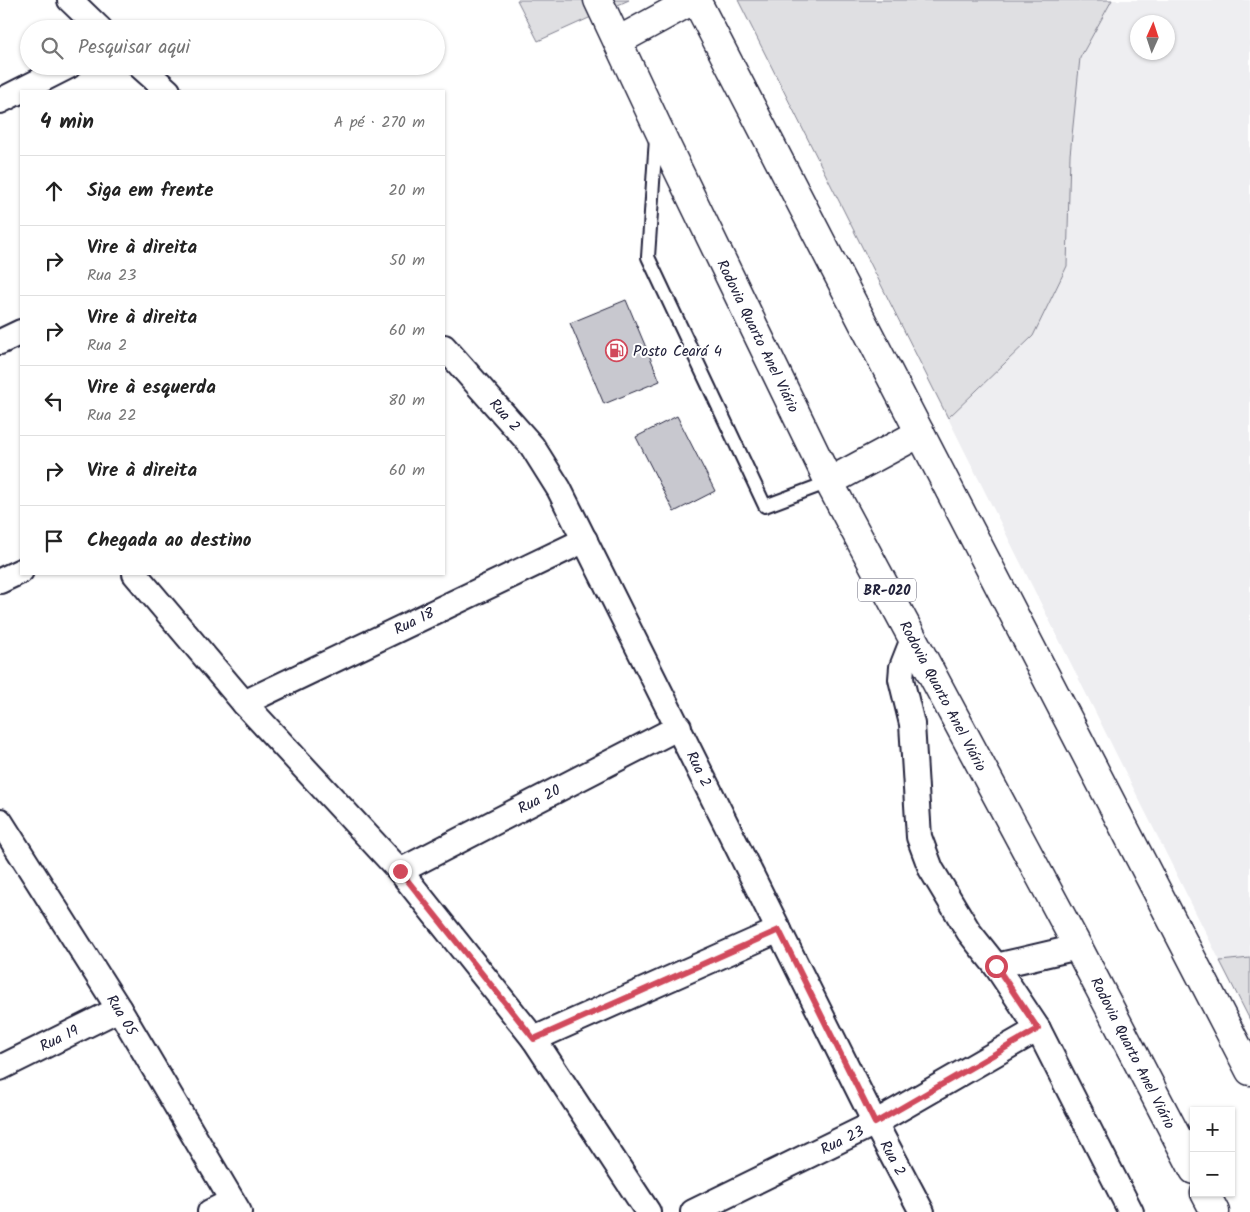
<!DOCTYPE html>
<html lang="pt">
<head>
<meta charset="utf-8">
<style>
	body { margin:0; font-family:Kalam,sans-serif; background:#f2f2f2; color:#222 }
	.controls { position:absolute; right:15px; bottom:15px; display:grid; overflow:hidden; border-radius:0px; box-shadow:0 1px 4px #0004 }
	.controls button { width:45px; height:45px; display:grid; place-items:center; padding:0; border:0; border-bottom:1px solid #e0e0e0; background:#fff; color:#222; font:25px sans-serif }
	.compass { position:absolute; left:1130px; top:15px; width:45px; height:45px; border-radius:50%; background:#fff; box-shadow:0 1px 4px #0004; rotate:3deg }
	.stop { position:absolute; width:15px; height:15px; margin:-11px; border:4px solid #d1495b; border-radius:50%; background:#fff }
	.stop.end { background:#d1495b; border-color:#fff; box-shadow:0 1px 5px #0008 }
	.list { margin:0; padding:0; list-style:none }
	h2 { display:flex; justify-content:space-between; align-items:center; height:65px; margin:0; padding:0 20px; font-size:21px }
	h2 small { font-size:16px; font-weight:400; color:#767676 }
	.list li { display:grid; grid-template-columns:32px 1fr auto; gap:15px; align-items:center; box-sizing:border-box; height:70px; padding:0 20px; border-top:1px solid #e0e0e0 }
	.list b { display:block; font-size:19px; white-space:nowrap }
	.list p { margin:0; font-size:16px; white-space:nowrap; color:#767676 }
	.list em { font-size:16px; font-style:normal; color:#767676 }
	.icon { flex:none; width:28px; height:28px; fill:none; stroke:currentColor; stroke-width:2; stroke-linecap:round; stroke-linejoin:round }
	.map { position:relative; flex:none; width:1250px; height:1212px; overflow:hidden }
	.search { position:absolute; background:#fff; box-shadow:0 1px 4px #0004; left:20px; top:20px; width:425px; height:55px; display:flex; align-items:center; gap:12px; box-sizing:border-box; padding:0 18px; border-radius:28px; color:#767676; font-size:19px }
	.panel { position:absolute; background:#fff; box-shadow:0 1px 4px #0004; left:20px; top:90px; width:425px; height:485px; border-radius:0px }
	.map>svg:first-child { display:block }
	.built { fill:#eeeef1; fill-rule:evenodd }
	.green { fill:#dfdfe2; stroke:#80808e }
	.building { fill:#c8c8cf; stroke:#22223b }
	.lines { fill:none; stroke-linecap:round; stroke-linejoin:round }
	.service-casing { stroke:#22223b; stroke-width:16 }
	.minor-casing { stroke:#22223b; stroke-width:28 }
	.trunk-casing { stroke:#22223b; stroke-width:31 }
	.service { stroke:#fff; stroke-width:12 }
	.minor { stroke:#fff; stroke-width:24 }
	.trunk { stroke:#fff; stroke-width:28 }
	.route { stroke:#d1495b; stroke-width:6 }
	.labels { text-anchor:middle; stroke-width:4; stroke-linejoin:round; paint-order:stroke }
	.shield { fill:#fff; stroke:#646476; stroke-width:1 }
	.shield-label { font-size:14px; font-weight:bold; fill:#22223b }
	.street-label { font-size:15px; fill:#22223b; stroke:#fff }
	.poi-label { font-size:15px; fill:#22223b; stroke:#fff; text-anchor:start }
</style>
</head>
<body>
<div class="map">
<svg width="1250" height="1212" viewBox="0 0 1250 1212">
	<rect width="100%" height="100%" fill="#fff"/>
	<filter id="ink" filterUnits="userSpaceOnUse"><feTurbulence type="fractalNoise" baseFrequency=".02" numOctaves="2"/><feDisplacementMap in="SourceGraphic" scale="10" xChannelSelector="R" yChannelSelector="G"/><feConvolveMatrix kernelMatrix="1 2 1 2 8 2 1 2 1" color-interpolation-filters="sRGB"/></filter>
	<g filter="url(#ink)">
		<path class="built" d="M1112 0H1250V958L1220 961 948 418 1033 336 1070 155 1080 58ZM1138 22H1168V52H1138Z"/>
		<g class="green">
			<polygon points="517,0 629,0 538,41"/>
			<polygon points="738,0 1112,0 1080,58 1070,155 1067,266 1033,336 948,418"/>
			<polygon points="1250,958 1250,1020 1220,961"/>
		</g>
		<g class="building">
			<polygon points="626,300 660,381 604,404 570,323"/>
			<polygon points="677,416 715,491 674,512 636,437"/>
		</g>
		<g class="lines">
			<defs>
				<polyline id="service" points="656,138 648,257 765,506 829,482"/>
				<g id="minor">
					<polyline points="70,0 100,29"/>
					<polyline points="140,66 168,91"/>
					<polyline points="0,101 69,66"/>
					<polyline points="0,342 21,332"/>
					<polyline points="444,347 532,446 559,489 875,1123 922,1212"/>
					<polyline points="135,574 244,703 400,871 534,1039 648,1212"/>
					<polyline points="0,581 21,571"/>
					<polyline points="913,639 902,667 901,679 912,724 919,837 931,869 969,932 996,966 1038,1029 1131,1212"/>
					<polyline points="244,703 585,540"/>
					<polyline points="0,821 119,1009 239,1212"/>
					<polyline points="400,871 679,727"/>
					<polyline points="996,966 1078,947"/>
					<polyline points="534,1039 779,930"/>
					<polyline points="0,1068 119,1009"/>
					<polyline points="210,1212 232,1201"/>
					<polyline points="693,1212 875,1123 1038,1029"/>
				</g>
				<g id="trunk">
					<polyline points="598,0 665,143 829,482 1078,947 1194,1170"/>
					<polyline points="696,0 1250,1071"/>
					<polyline points="618,41 693,0"/>
					<polyline points="829,482 920,433"/>
					<polyline points="1205,1193 1215,1212"/>
				</g>
			</defs>
			<use href="#service" class="service-casing"/>
			<use href="#minor" class="minor-casing"/>
			<use href="#trunk" class="trunk-casing"/>
			<use href="#service" class="service"/>
			<use href="#minor" class="minor"/>
			<use href="#trunk" class="trunk"/>
		</g>
	</g>
	<g class="lines" filter="url(#ink)">
		<polyline class="route" points="400,871 534,1039 779,930 875,1123 1038,1029 996,966"/>
	</g>
	<defs>
		<symbol id="fuel-ring" viewBox="-11 -11 22 22"><circle r="9.5" fill="#fff" stroke="#d1495b" stroke-width="1.5"/><path d="M-5.5-6h7V0h2V4h1.3V-2.5L3-4.5l.8-.8L6-3V5H2.5V1h-1V6h-7ZM-4.2-4.7v3.2H.2V-4.7Z" fill="#d1495b"/></symbol>
	</defs>
	<g fill-rule="evenodd">
		<use href="#fuel-ring" x="604" y="338" width="25" height="25"/>
	</g>
	<g class="labels">
		<rect class="shield" x="858" y="578.5" width="58" height="23" rx="4"/>
		<g class="shield-label">
			<text x="887" y="595">BR-020</text>
		</g>
		<g class="street-label">
			<text transform="translate(758 336) rotate(64)" y="5">Rodovia Quarto Anel Viário</text>
			<text transform="translate(505 415) rotate(49)" y="5">Rua 2</text>
			<text transform="translate(414 621) rotate(-26)" y="5">Rua 18</text>
			<text transform="translate(943 696) rotate(62)" y="5">Rodovia Quarto Anel Viário</text>
			<text transform="translate(699 769) rotate(64)" y="5">Rua 2</text>
			<text transform="translate(539 799) rotate(-27)" y="5">Rua 20</text>
			<text transform="translate(122 1015) rotate(59)" y="5">Rua 05</text>
			<text transform="translate(59 1038) rotate(-26)" y="5">Rua 19</text>
			<text transform="translate(1133 1053) rotate(63)" y="5">Rodovia Quarto Anel Viário</text>
			<text transform="translate(842 1140) rotate(-26)" y="5">Rua 23</text>
			<text transform="translate(893 1158) rotate(62)" y="5">Rua 2</text>
		</g>
		<g class="poi-label">
			<text x="633" y="356">Posto Ceará 4</text>
		</g>
	</g>
</svg>
<div class="controls">
<button>+</button>
<button>−</button>
</div>
<svg class="compass" viewBox="-18 -18 36 36"><path d="M0-13l5 13h-10z" fill="#e53935"/><path d="M0 13l5-13h-10z" fill="#767676"/></svg>
<div class="stop" style="left:996px;top:966px"></div>
<div class="stop end" style="left:400px;top:871px"></div>
<div class="search"><svg class="icon" aria-label="search" viewBox="0 0 24 24"><circle cx="10" cy="10" r="6"/><path d="M15 15l6 6"/></svg>Pesquisar aqui</div>
<section class="panel">
<h2>4 min<small>A pé · 270 m</small></h2>
<ul class="list">
<li><svg class="icon" aria-label="ahead" viewBox="0 0 24 24"><path d="M12 20V5M6 11l6-6 6 6"/></svg><div><b>Siga em frente</b></div><em>20 m</em></li>
<li><svg class="icon" aria-label="right" viewBox="0 0 24 24"><path d="M7 20v-9h11M14 6l5 5-5 5"/></svg><div><b>Vire à direita</b><p>Rua 23</p></div><em>50 m</em></li>
<li><svg class="icon" aria-label="right" viewBox="0 0 24 24"><path d="M7 20v-9h11M14 6l5 5-5 5"/></svg><div><b>Vire à direita</b><p>Rua 2</p></div><em>60 m</em></li>
<li><svg class="icon" aria-label="left" viewBox="0 0 24 24"><path d="M17 20v-9H6M10 6l-5 5 5 5"/></svg><div><b>Vire à esquerda</b><p>Rua 22</p></div><em>80 m</em></li>
<li><svg class="icon" aria-label="right" viewBox="0 0 24 24"><path d="M7 20v-9h11M14 6l5 5-5 5"/></svg><div><b>Vire à direita</b></div><em>60 m</em></li>
<li><svg class="icon" aria-label="arrive" viewBox="0 0 24 24"><path d="M6 21V4h12l-3 4 3 4H6"/></svg><div><b>Chegada ao destino</b></div></li>
</ul>
</section>
</div>
</body>
</html>
